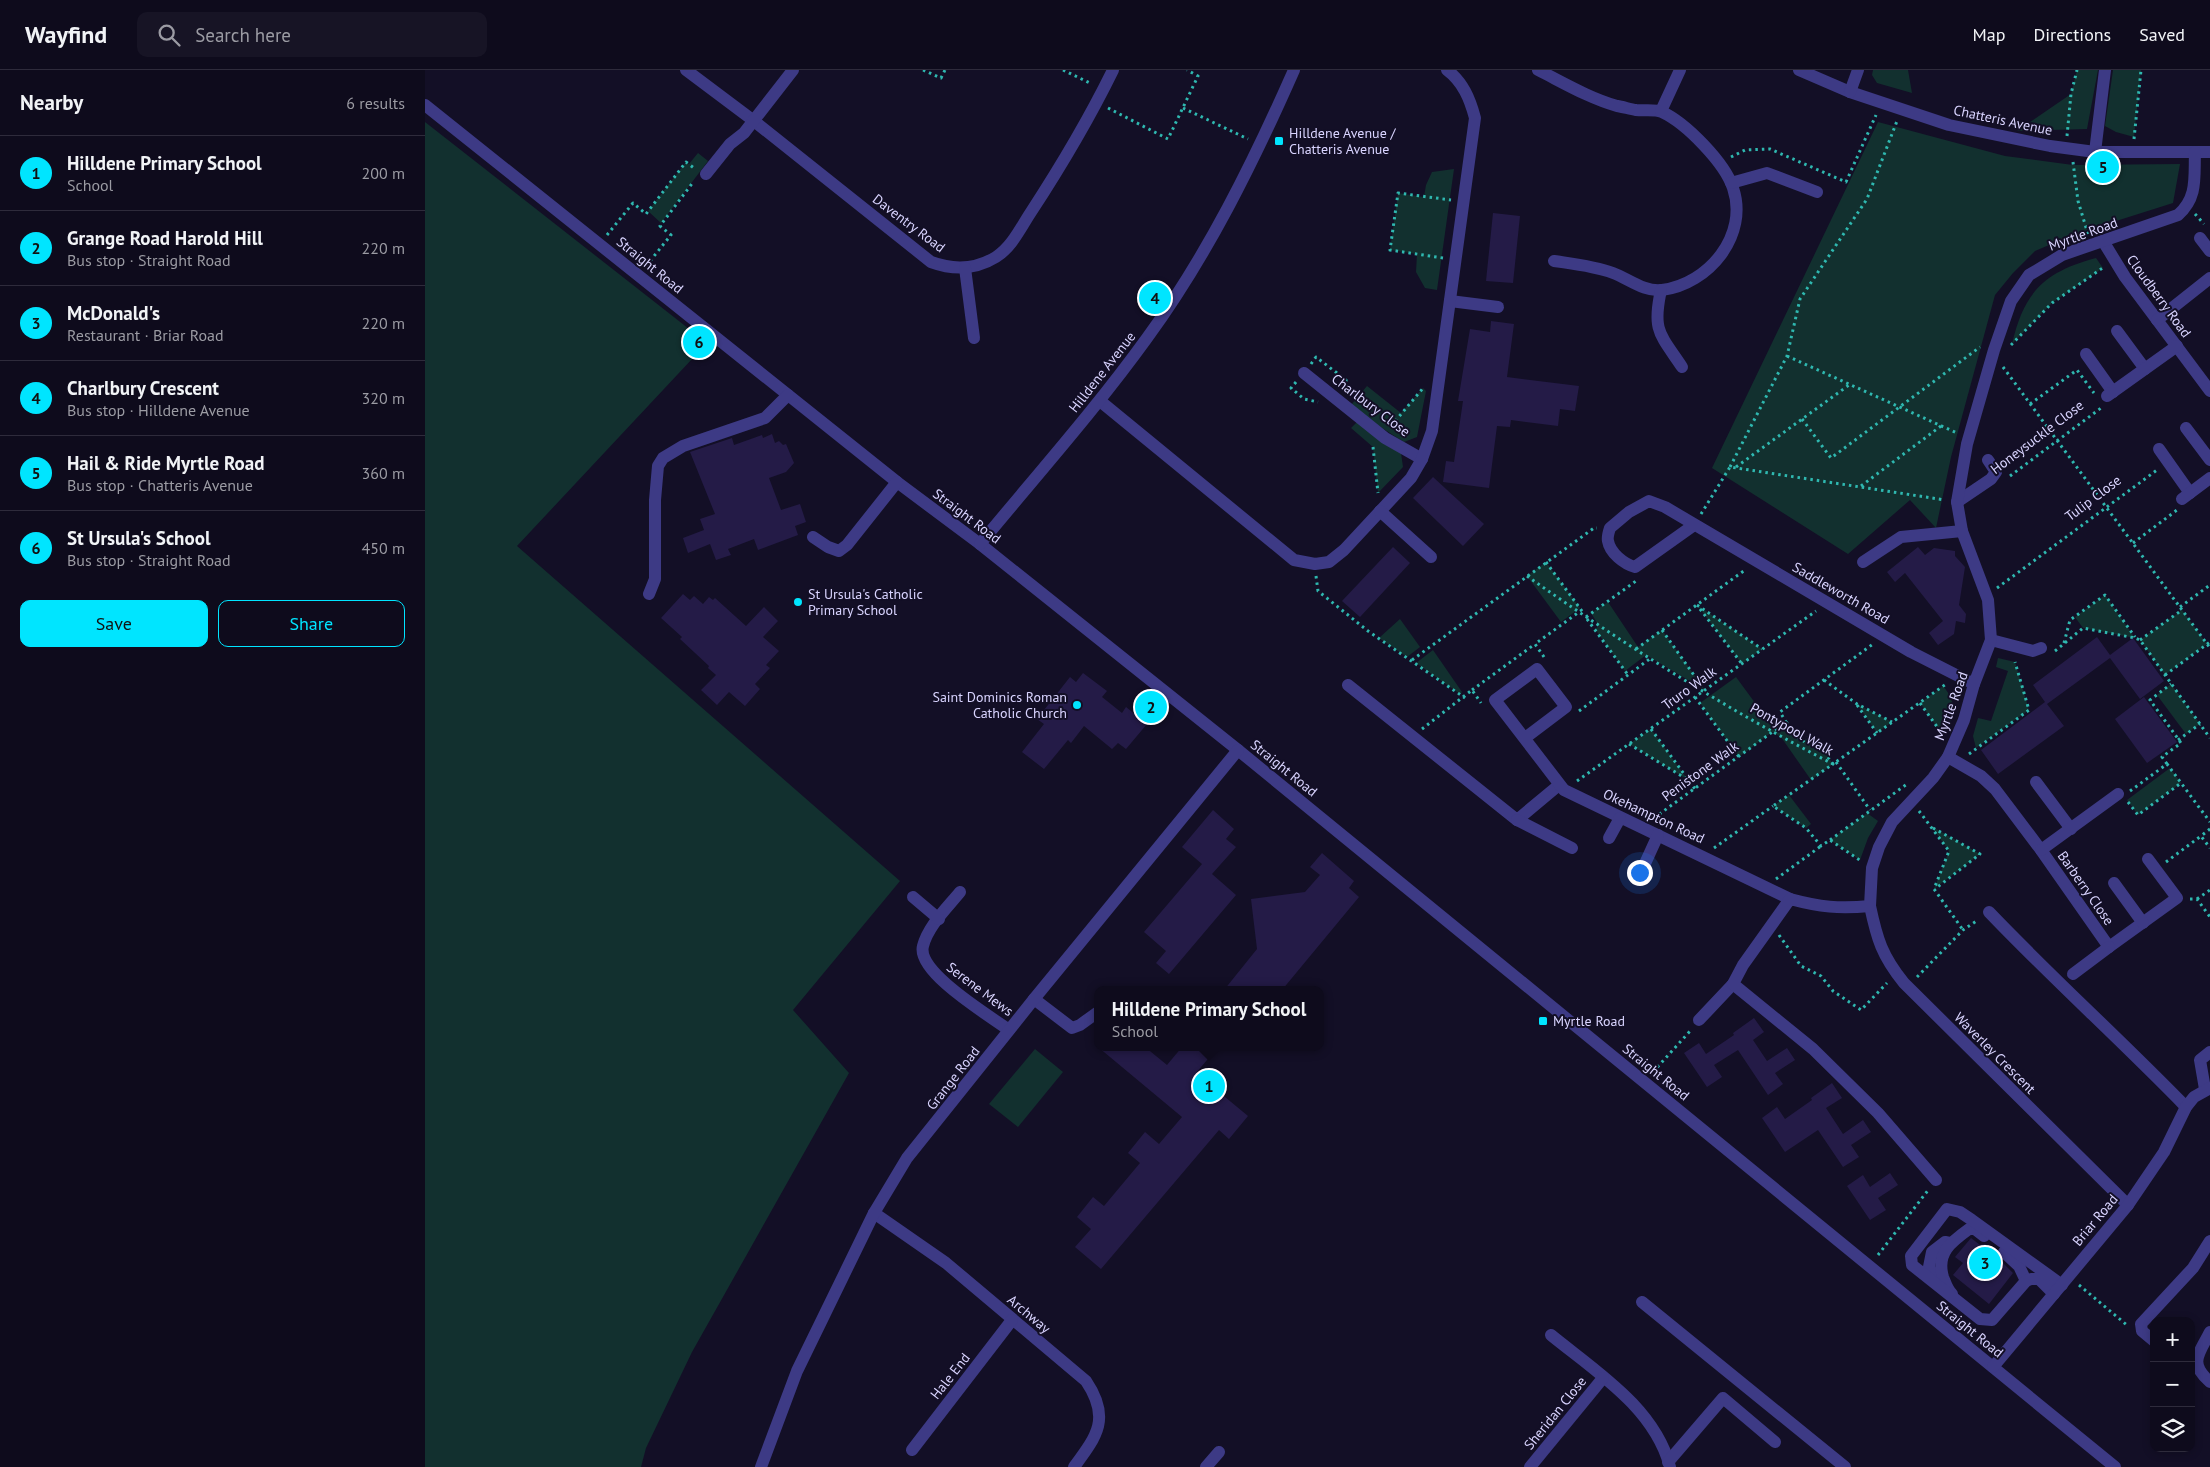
<!DOCTYPE html>
<html lang="en">
<head>
<meta charset="utf-8">
<style>
	body { margin:0; font-family:"PT Sans",sans-serif; background:#171425; color:#f1f3f6 }
	.controls { position:absolute; right:15px; bottom:15px; display:grid; overflow:hidden; border-radius:10px; box-shadow:0 2px 8px #0003 }
	.controls button { width:45px; height:45px; display:grid; place-items:center; padding:0; border:0; border-bottom:1px solid #2e2b3b; background:#0e0b1c; color:#f1f3f6; font:25px sans-serif }
	.you { position:absolute; left:1214px; top:802px; width:18px; height:18px; margin:-12px; border:4px solid #fff; border-radius:50%; background:#1a73e8; box-shadow:0 0 0 8px #1a73e833 }
	.badge { display:grid; place-items:center; width:32px; height:32px; border-radius:50%; background:#00e5ff; color:#111; font-size:16px; font-weight:700 }
	.pin { position:absolute; translate:-50% -50%; border:2px solid #fff; box-shadow:0 1px 5px #0006 }
	.popup { position:absolute; left:669px; top:916px; width:230px; height:65px; box-sizing:border-box; display:grid; place-content:center; border-radius:10px; background:#0e0b1c; filter:drop-shadow(0 1px 4px #0005); font-size:16px; white-space:nowrap; color:#9b9ba3 }
	.popup b { font-size:19px; color:#f1f3f6 }
	.popup::after { content:''; position:absolute; left:50%; top:100%; margin-left:-10px; border:10px solid transparent; border-top-color:#0e0b1c }
	.list { margin:0; padding:0; list-style:none }
	h2 { display:flex; justify-content:space-between; align-items:center; height:65px; margin:0; padding:0 20px; font-size:21px }
	h2 small { font-size:16px; font-weight:400; color:#9b9ba3 }
	.list li { display:grid; grid-template-columns:32px 1fr auto; gap:15px; align-items:center; box-sizing:border-box; height:75px; padding:0 20px; border-top:1px solid #2e2b3b }
	.list b { display:block; font-size:19px; white-space:nowrap }
	.list p { margin:0; font-size:16px; white-space:nowrap; color:#9b9ba3 }
	.list em { font-size:16px; font-style:normal; color:#9b9ba3 }
	.actions { display:flex; gap:10px; padding:15px 20px }
	.actions a { flex:1; padding:11px 0; border:1px solid #00e5ff; border-radius:10px; text-align:center; font-size:18px; color:#00e5ff }
	.actions .main { background:#00e5ff; color:#111 }
	.icon { flex:none; width:28px; height:28px; fill:none; stroke:currentColor; stroke-width:2; stroke-linecap:round; stroke-linejoin:round }
	.map { position:relative; flex:none; width:1785px; height:1397px; overflow:hidden }
	header { display:flex; align-items:center; gap:30px; box-sizing:border-box; height:70px; padding:0 25px; background:#0e0b1c; border-bottom:1px solid #2e2b3b }
	header strong { font-size:24px }
	nav { display:flex; gap:28px; margin-inline-start:auto; font-size:18px }
	.search { width:350px; height:45px; background:#171425; display:flex; align-items:center; gap:12px; box-sizing:border-box; padding:0 18px; border-radius:10px; color:#9b9ba3; font-size:19px }
	main { display:flex }
	aside { flex:1; background:#0e0b1c }
	.map>svg:first-child { display:block }
	.green { fill:#12302f }
	.building { fill:#241b47 }
	.lines { fill:none; stroke-linecap:round; stroke-linejoin:round }
	.path { stroke:#2fb8b0; stroke-width:3; stroke-dasharray:2.5 4; stroke-linecap:butt }
	.minor { stroke:#3d3a85; stroke-width:12 }
	.poi-dot { fill:#00e5ff; stroke:#130f26; stroke-width:2 }
	.labels { text-anchor:middle; stroke-width:4; stroke-linejoin:round; paint-order:stroke }
	.street-label { font-size:14px; fill:#d9d4ff; stroke:#130f26 }
	.poi-label { font-size:14px; fill:#d9d4ff; stroke:#130f26; text-anchor:start }
</style>
</head>
<body>
<header>
<strong>Wayfind</strong>
<div class="search"><svg class="icon" aria-label="search" viewBox="0 0 24 24"><circle cx="10" cy="10" r="6"/><path d="M15 15l6 6"/></svg>Search here</div>
<nav><a>Map</a><a>Directions</a><a>Saved</a></nav>
</header>
<main>
<aside>
<h2>Nearby<small>6 results</small></h2>
<ul class="list">
<li><span class="badge">1</span><div><b>Hilldene Primary School</b><p>School</p></div><em>200 m</em></li>
<li><span class="badge">2</span><div><b>Grange Road Harold Hill</b><p>Bus stop · Straight Road</p></div><em>220 m</em></li>
<li><span class="badge">3</span><div><b>McDonald's</b><p>Restaurant · Briar Road</p></div><em>220 m</em></li>
<li><span class="badge">4</span><div><b>Charlbury Crescent</b><p>Bus stop · Hilldene Avenue</p></div><em>320 m</em></li>
<li><span class="badge">5</span><div><b>Hail &amp; Ride Myrtle Road</b><p>Bus stop · Chatteris Avenue</p></div><em>360 m</em></li>
<li><span class="badge">6</span><div><b>St Ursula's School</b><p>Bus stop · Straight Road</p></div><em>450 m</em></li>
</ul>
<div class="actions"><a class="main">Save</a><a>Share</a></div>
</aside>
<div class="map">
<svg width="1785" height="1397" viewBox="0 0 1785 1397">
	<rect width="100%" height="100%" fill="#130f26"/>
	<g class="green">
		<polygon points="1448,0 1483,0 1487,23 1452,13 1447,5"/>
		<polygon points="1652,0 1673,0 1662,59 1592,61 1646,24"/>
		<polygon points="1688,0 1716,0 1709,67 1691,62 1680,56"/>
		<polygon points="0,52 282,273 92,476 475,811 368,940 424,1003 267,1282 221,1378 216,1397 0,1397"/>
		<polygon points="1453,52 1580,86 1648,95 1755,94 1748,133 1650,164 1610,181 1588,203 1570,225 1526,387 1511,458 1485,430 1423,484 1287,398"/>
		<polygon points="273,83 283,91 236,153 223,141 261,92 264,94"/>
		<polygon points="1029,99 1012,220 1000,218 991,202 992,184 965,180 973,123 999,127 1001,115 1007,102"/>
		<path d="M1671 188 1678 198 1627 233 1587 274C1599 222 1619 202 1671 188Z"/>
		<polygon points="942,316 976,343 998,318 1001,321 992,367 979,372 957,358 926,335"/>
		<polygon points="933,351 976,383 978,397 953,423 948,377 926,358"/>
		<polygon points="1121,492 1155,538 1136,552 1102,506"/>
		<polygon points="1680,525 1710,568 1658,558 1650,547"/>
		<polygon points="1183,532 1213,577 1237,560 1280,620 1221,585 1200,601 1170,559 1174,556 1166,543"/>
		<polygon points="1272,535 1337,579 1317,594"/>
		<polygon points="1757,540 1782,574 1740,605 1715,570"/>
		<polygon points="975,549 995,577 982,587 954,568"/>
		<polygon points="1008,580 1037,622 1035,624 991,593"/>
		<polygon points="1573,588 1590,592 1604,640 1551,678 1548,666 1553,648 1566,651 1583,601 1571,597"/>
		<polygon points="1311,607 1350,660 1361,652 1377,672 1387,665 1408,694 1386,710 1356,667 1347,662 1314,687 1275,633"/>
		<polygon points="1746,614 1775,654 1761,664 1732,625"/>
		<path d="M1518 616C1534 635 1528 646 1519 667L1495 633Z"/>
		<polygon points="1432,634 1467,652 1452,663"/>
		<polygon points="1226,659 1263,710 1204,674"/>
		<polygon points="1745,698 1756,713 1713,745 1702,730"/>
		<polygon points="1364,725 1386,754 1381,758 1348,736"/>
		<polygon points="1442,743 1453,751 1443,768 1435,790 1405,770"/>
		<polygon points="1506,756 1555,784 1509,819 1524,781"/>
		<polygon points="610,979 638,1002 593,1057 564,1034"/>
	</g>
	<g class="building">
		<polygon points="1068,143 1095,146 1088,213 1061,211"/>
		<polygon points="1066,251 1089,254 1082,307 1154,316 1150,341 1135,339 1133,356 1086,350 1085,357 1072,356 1064,418 1018,412 1021,391 1029,392 1038,331 1033,331 1045,259 1065,262"/>
		<polygon points="347,364 350,373 354,371 358,375 361,374 369,393 361,402 344,408 356,440 375,434 381,452 370,456 373,465 333,480 329,469 303,479 306,485 291,490 285,474 263,483 258,468 279,460 275,449 290,444 265,382 307,368 309,375 337,365 338,368"/>
		<polygon points="1008,407 1059,454 1038,476 988,428"/>
		<polygon points="968,477 985,493 935,547 917,531"/>
		<polygon points="1493,477 1500,485 1509,478 1530,481 1530,486 1540,497 1534,535 1541,544 1540,553 1531,551 1529,564 1513,575 1504,563 1518,551 1480,503 1470,512 1462,502"/>
		<polygon points="258,524 265,530 269,526 278,534 284,527 288,530 290,528 321,556 339,537 353,551 338,567 354,581 341,595 345,598 330,614 335,619 320,636 304,622 292,635 276,620 291,605 283,598 284,596 255,569 257,567 236,548"/>
		<polygon points="1672,567 1685,585 1708,568 1739,611 1715,629 1685,588 1622,634 1639,656 1573,704 1556,680 1620,632 1608,615"/>
		<polygon points="658,603 682,621 677,627 697,643 701,637 722,654 701,679 693,673 687,679 659,656 646,673 643,670 619,699 597,682 619,654 612,649 645,607 651,612"/>
		<polygon points="1719,627 1752,672 1722,693 1690,649"/>
		<polygon points="788,740 809,759 801,769 811,777 787,804 811,825 744,904 731,893 741,881 719,862 777,794 757,777"/>
		<polygon points="897,783 929,811 924,818 934,827 857,920 799,920 832,879 826,829 880,822 895,805 885,797"/>
		<polygon points="1329,948 1339,962 1328,970 1342,991 1362,978 1370,990 1350,1003 1358,1014 1343,1025 1313,980 1289,995 1297,1007 1282,1017 1259,983 1274,973 1281,984 1309,965 1308,963"/>
		<polygon points="673,977 720,977 742,995 757,977 793,977 771,1003 823,1046 804,1069 794,1060 676,1199 650,1177 666,1159 652,1147 668,1127 679,1136 715,1093 703,1083 720,1062 734,1074 757,1047"/>
		<polygon points="1407,1013 1417,1028 1401,1038 1418,1064 1438,1050 1446,1062 1426,1075 1434,1087 1418,1097 1393,1060 1360,1082 1337,1048 1352,1037 1360,1049 1387,1030 1386,1028"/>
		<polygon points="1465,1103 1473,1115 1453,1128 1461,1140 1445,1150 1422,1116 1438,1105 1445,1117"/>
		<polygon points="1546,1168 1555,1175 1560,1174 1571,1183 1573,1188 1588,1203 1564,1234 1528,1205 1538,1193 1530,1187"/>
	</g>
	<g class="lines">
		<g class="path">
			<polyline points="498,0 516,8 520,0"/>
			<polyline points="638,0 667,14"/>
			<polyline points="683,38 743,69 773,6 762,0"/>
			<polyline points="758,38 823,69"/>
			<polyline points="1642,66 1646,24 1652,0"/>
			<polyline points="1709,69 1716,0"/>
			<polyline points="1306,87 1320,80 1345,79 1421,112 1451,45"/>
			<polyline points="1648,92 1653,131 1663,164"/>
			<polyline points="1770,144 1779,154"/>
			<polyline points="182,165 208,133 221,144 261,92 269,98"/>
			<polyline points="1018,188 965,180 973,123 1026,130"/>
			<polyline points="221,196 246,165 235,156 269,111"/>
			<polyline points="1586,275 1627,233 1679,197"/>
			<polyline points="1362,286 1532,363"/>
			<polyline points="886,294 891,287 921,310 922,319"/>
			<polyline points="1578,297 1785,578"/>
			<polyline points="871,312 866,318 879,329 893,332"/>
			<polyline points="1605,334 1652,300 1669,323"/>
			<polyline points="1377,349 1406,388 1555,277"/>
			<polyline points="966,356 999,317"/>
			<polyline points="948,377 953,423"/>
			<polyline points="1305,397 1362,286 1375,229 1442,129 1472,51"/>
			<polyline points="1311,397 1424,315"/>
			<polyline points="1585,406 1676,338"/>
			<polyline points="1436,416 1516,356"/>
			<polyline points="1276,444 1305,397 1520,430"/>
			<polyline points="1708,473 1752,440"/>
			<polyline points="1121,492 1159,544"/>
			<polyline points="891,506 893,521 943,561 1040,628"/>
			<path d="M1102 506C1198 574 1303 640 1408 694L1348 736 1381 758 1396 776 1405 770 1436 791"/>
			<polyline points="1572,518 1732,400"/>
			<polyline points="1272,535 1337,579"/>
			<polyline points="1755,537 1785,515"/>
			<polyline points="1275,539 1317,594"/>
			<polyline points="1161,547 1211,511"/>
			<polyline points="1162,549 1203,605"/>
			<polyline points="1237,560 1278,618"/>
			<polyline points="1715,570 1757,540"/>
			<polyline points="1639,573 1645,550 1680,525 1710,567"/>
			<polyline points="1211,579 1320,500"/>
			<polyline points="1630,581 1658,558 1710,568 1715,570 1785,668"/>
			<polyline points="1119,587 1110,574 1154,542"/>
			<polyline points="987,590 1169,458 1172,458"/>
			<polyline points="1740,605 1785,572"/>
			<polyline points="1399,610 1432,634 1467,652"/>
			<polyline points="1047,620 1110,574"/>
			<polyline points="1270,627 1314,687"/>
			<polyline points="1495,633 1518,665"/>
			<polyline points="1432,635 1452,663"/>
			<polyline points="1154,641 1226,588"/>
			<polyline points="1361,652 1377,672 1387,665 1408,694 1521,614"/>
			<polyline points="997,659 1047,620 1056,633"/>
			<polyline points="1226,659 1270,719"/>
			<polyline points="1753,670 1775,654"/>
			<polyline points="1204,674 1260,708"/>
			<polyline points="1544,684 1604,640 1590,592"/>
			<polyline points="1411,692 1445,740"/>
			<polyline points="1742,694 1737,687 1756,673 1725,630 1746,614"/>
			<polyline points="1152,711 1391,541"/>
			<polyline points="1705,721 1742,694 1785,752"/>
			<polyline points="1703,732 1713,745 1756,713"/>
			<polyline points="1494,741 1524,781 1509,819 1538,860"/>
			<polyline points="1229,748 1361,652 1355,642 1448,574"/>
			<polyline points="1508,758 1555,784 1510,819"/>
			<polyline points="1785,759 1776,766 1785,778"/>
			<polyline points="1405,770 1482,714"/>
			<polyline points="1289,778 1348,736"/>
			<polyline points="1741,792 1776,766"/>
			<polyline points="1351,809 1396,776"/>
			<polyline points="1765,829 1772,829 1785,847"/>
			<polyline points="1772,829 1785,820"/>
			<polyline points="1354,865 1376,896 1396,906 1408,921 1436,940 1462,913"/>
			<polyline points="1492,907 1538,860 1553,850"/>
			<polyline points="1228,1002 1266,960"/>
			<polyline points="1453,1185 1504,1119"/>
			<polyline points="1654,1215 1703,1256"/>
		</g>
		<g class="minor">
			<path d="M261 0 329 51 506 192C528 200 550 200 571 187 587 177 596 157 606 142 636 96 664 49 688 0"/>
			<path d="M1113 0C1139 13 1164 28 1192 36 1198 37 1205 39 1211 40 1219 41 1230 39 1237 42 1261 53 1300 93 1308 118 1324 165 1284 214 1237 220 1219 222 1204 209 1188 203 1169 196 1149 194 1129 191"/>
			<polyline points="1374,0 1425,22 1524,55 1625,76 1670,82 1785,82"/>
			<polyline points="1425,22 1433,0"/>
			<polyline points="0,35 472,412 555,474 813,680 1690,1397"/>
			<polyline points="1236,41 1255,0"/>
			<polyline points="1670,82 1680,0"/>
			<polyline points="281,104 305,74 319,63 368,0"/>
			<polyline points="1306,113 1342,103 1392,122"/>
			<polyline points="1775,168 1785,181"/>
			<polyline points="1678,171 1700,207 1785,321"/>
			<polyline points="540,198 549,268"/>
			<path d="M1236 220C1227 261 1235 264 1257 297"/>
			<polyline points="1025,231 1073,237"/>
			<polyline points="1732,250 1785,208"/>
			<polyline points="1692,261 1720,299"/>
			<polyline points="1661,284 1688,322"/>
			<polyline points="879,303 960,368 997,389"/>
			<polyline points="1682,326 1752,276"/>
			<path d="M675 331 869 490 890 494 904 492 919 480 986 408 997 389 1007 361 1050 48C1045 29 1038 12 1022 0"/>
			<polyline points="1761,358 1785,390"/>
			<polyline points="1734,379 1765,423"/>
			<polyline points="1757,429 1785,408"/>
			<polyline points="1532,432 1566,409 1571,402 1563,390"/>
			<polyline points="955,441 1006,487"/>
			<path d="M1269 455 1210 497C1199 494 1185 483 1183 471 1182 467 1184 461 1185 458L1204 442 1224 431 1240 437 1486 582 1549 614"/>
			<polyline points="388,467 403,477 414,481 422,475 472,412"/>
			<path d="M555 474C611 406 670 340 722 268 782 186 828 93 869 0"/>
			<polyline points="1438,492 1476,467 1537,461"/>
			<polyline points="224,524 230,509 230,430 233,396 238,388 258,376 340,348 363,325"/>
			<polyline points="1566,570 1608,581 1616,578"/>
			<polyline points="923,615 1092,750 1134,715"/>
			<polyline points="1100,668 1141,637 1112,599 1070,630 1139,720 1365,829"/>
			<polyline points="1523,687 1556,706 1570,719 1616,780 1684,877 1752,828 1723,789"/>
			<polyline points="1611,712 1646,759"/>
			<polyline points="1092,750 1147,778"/>
			<polyline points="1184,768 1195,748"/>
			<polyline points="1616,780 1693,724"/>
			<polyline points="1218,798 1233,765"/>
			<polyline points="1689,813 1718,853"/>
			<path d="M535 822C522 838 503 856 498 876 491 902 565 946 584 960"/>
			<polyline points="488,827 514,849"/>
			<path d="M1445 836C1452 869 1457 886 1479 913L1703 1135"/>
			<path d="M1564 842C1628 909 1697 971 1761 1037"/>
			<polyline points="1648,904 1684,877"/>
			<polyline points="609,929 647,958 655,955 673,942"/>
			<polyline points="1274,950 1308,914"/>
			<polyline points="1780,1019 1775,990 1785,982"/>
			<path d="M1511 1110 1453 1043 1388 979 1308 914 1318 895 1365 829C1395 837 1414 839 1445 836L1447 798 1454 777 1467 752 1508 708 1523 687 1539 650 1549 614 1566 570 1563 530 1537 461 1532 432 1542 374 1569 280 1586 231 1604 205 1637 185 1753 145C1773 127 1769 108 1770 82"/>
			<path d="M449 1143 521 1193 661 1311C686 1348 672 1366 649 1397"/>
			<polyline points="1579,1182 1594,1196 1601,1211"/>
			<polyline points="1511,1211 1504,1197 1507,1182 1520,1172 1525,1173"/>
			<path d="M1527 1224C1522 1219 1521 1214 1518 1207 1511 1183 1526 1172 1544 1159H1550L1559 1166"/>
			<polyline points="1629,1224 1614,1209 1606,1209 1601,1211 1567,1250 1555,1249 1487,1195 1486,1186 1522,1139 1535,1142 1547,1150 1637,1215"/>
			<polyline points="1217,1232 1420,1397"/>
			<path d="M1785 1262C1774 1284 1763 1293 1785 1312"/>
			<path d="M1126 1265C1170 1301 1230 1338 1245 1397"/>
			<polyline points="1729,1271 1717,1261 1716,1254 1768,1198 1785,1171"/>
			<polyline points="1568,1297 1703,1135 1739,1082 1761,1037 1769,1027 1785,1018"/>
			<polyline points="487,1380 587,1250"/>
			<polyline points="1243,1392 1298,1328 1350,1372"/>
			<polyline points="336,1397 372,1301 449,1143 482,1088 609,929 813,680"/>
			<polyline points="781,1397 794,1382"/>
			<polyline points="1105,1397 1178,1308"/>
		</g>
	</g>
	<g class="poi-dot">
		<rect x="849" y="66" width="10" height="10" rx="2.5"/>
		<circle cx="373" cy="532" r="5"/>
		<circle cx="652" cy="635" r="5"/>
		<rect x="1113" y="946" width="10" height="10" rx="2.5"/>
	</g>
	<g class="labels">
		<g class="street-label">
			<text transform="translate(1578 50) rotate(12)" y="5">Chatteris Avenue</text>
			<text transform="translate(484 153) rotate(37)" y="5">Daventry Road</text>
			<text transform="translate(1658 164) rotate(-20)" y="5">Myrtle Road</text>
			<text transform="translate(225 195) rotate(39)" y="5">Straight Road</text>
			<text transform="translate(1734 226) rotate(54)" y="5">Cloudberry Road</text>
			<text transform="translate(677 302) rotate(-52)" y="5">Hilldene Avenue</text>
			<text transform="translate(946 335) rotate(37)" y="5">Charlbury Close</text>
			<text transform="translate(1612 367) rotate(-37)" y="5">Honeysuckle Close</text>
			<text transform="translate(1668 428) rotate(-37)" y="5">Tulip Close</text>
			<text transform="translate(542 446) rotate(37)" y="5">Straight Road</text>
			<text transform="translate(1416 523) rotate(30)" y="5">Saddleworth Road</text>
			<text transform="translate(1264 618) rotate(-36)" y="5">Truro Walk</text>
			<text transform="translate(1526 636) rotate(-70)" y="5">Myrtle Road</text>
			<text transform="translate(1367 659) rotate(29)" y="5">Pontypool Walk</text>
			<text transform="translate(859 698) rotate(39)" y="5">Straight Road</text>
			<text transform="translate(1275 701) rotate(-36)" y="5">Penistone Walk</text>
			<text transform="translate(1229 746) rotate(25)" y="5">Okehampton Road</text>
			<text transform="translate(1661 818) rotate(55)" y="5">Barberry Close</text>
			<text transform="translate(555 919) rotate(37)" y="5">Serene Mews</text>
			<text transform="translate(1570 983) rotate(45)" y="5">Waverley Crescent</text>
			<text transform="translate(1231 1002) rotate(39)" y="5">Straight Road</text>
			<text transform="translate(528 1008) rotate(-52)" y="5">Grange Road</text>
			<text transform="translate(1670 1150) rotate(-50)" y="5">Briar Road</text>
			<text transform="translate(604 1244) rotate(40)" y="5">Archway</text>
			<text transform="translate(1545 1259) rotate(39)" y="5">Straight Road</text>
			<text transform="translate(525 1306) rotate(-52)" y="5">Hale End</text>
			<text transform="translate(1130 1343) rotate(-51)" y="5">Sheridan Close</text>
		</g>
		<g class="poi-label">
			<text x="864" y="68">Hilldene Avenue /<tspan x="864" dy="16">Chatteris Avenue</tspan></text>
			<text x="383" y="529">St Ursula's Catholic<tspan x="383" dy="16">Primary School</tspan></text>
			<text x="642" y="632" text-anchor="end">Saint Dominics Roman<tspan x="642" dy="16">Catholic Church</tspan></text>
			<text x="1128" y="956">Myrtle Road</text>
		</g>
	</g>
</svg>
<div class="controls">
<button>+</button>
<button>−</button>
<button><svg class="icon" aria-label="layers" viewBox="0 0 24 24"><path d="M12 4l9 5-9 5-9-5zM3 14l9 5 9-5"/></svg></button>
</div>
<div class="you"></div>
<div class="pin badge" style="left:784px;top:1016px">1</div>
<div class="popup"><b>Hilldene Primary School</b>School</div>
<div class="pin badge" style="left:726px;top:637px">2</div>
<div class="pin badge" style="left:1560px;top:1193px">3</div>
<div class="pin badge" style="left:730px;top:228px">4</div>
<div class="pin badge" style="left:1678px;top:97px">5</div>
<div class="pin badge" style="left:274px;top:272px">6</div>
</div>
</main>
</body>
</html>
